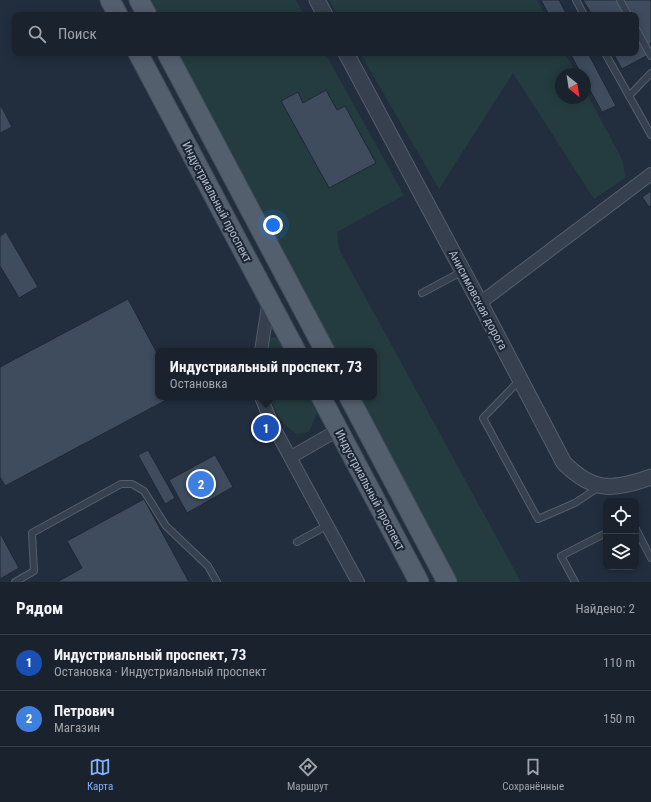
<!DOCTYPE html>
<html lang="ru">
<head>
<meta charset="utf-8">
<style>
	body { margin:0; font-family:"Roboto Condensed",sans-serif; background:#232a36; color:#f1f3f6 }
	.controls { position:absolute; right:12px; bottom:12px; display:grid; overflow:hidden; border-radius:8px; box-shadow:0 2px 10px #0003 }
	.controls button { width:36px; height:36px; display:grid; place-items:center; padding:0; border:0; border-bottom:1px solid #383f4a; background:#1a222e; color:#f1f3f6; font:20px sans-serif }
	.compass { position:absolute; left:555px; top:68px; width:36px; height:36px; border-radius:50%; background:#1a222e; box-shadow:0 2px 10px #0003; rotate:150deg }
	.you { position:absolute; left:273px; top:225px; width:14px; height:14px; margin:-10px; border:3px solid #fff; border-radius:50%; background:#1a73e8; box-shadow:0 0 0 6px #1a73e833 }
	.badge { display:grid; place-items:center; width:26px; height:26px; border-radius:50%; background:#84b2fd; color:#fff; font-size:13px; font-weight:700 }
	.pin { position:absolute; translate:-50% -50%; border:2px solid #fff; box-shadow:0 1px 4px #0006 }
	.popup { position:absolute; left:155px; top:348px; width:222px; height:52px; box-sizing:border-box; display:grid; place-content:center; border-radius:8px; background:#1a222e; filter:drop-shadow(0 1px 3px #0005); font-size:13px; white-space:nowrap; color:#9fa4aa }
	.popup b { font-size:15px; color:#f1f3f6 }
	.popup::after { content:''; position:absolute; left:50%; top:100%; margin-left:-8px; border:8px solid transparent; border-top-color:#1a222e }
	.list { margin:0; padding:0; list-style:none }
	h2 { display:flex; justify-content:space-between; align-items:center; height:52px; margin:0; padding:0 16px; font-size:17px }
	h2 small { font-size:13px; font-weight:400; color:#9fa4aa }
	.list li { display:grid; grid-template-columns:26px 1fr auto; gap:12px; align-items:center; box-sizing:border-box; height:56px; padding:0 16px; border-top:1px solid #383f4a }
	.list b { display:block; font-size:15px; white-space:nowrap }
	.list p { margin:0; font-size:13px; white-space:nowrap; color:#9fa4aa }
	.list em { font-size:13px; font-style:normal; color:#9fa4aa }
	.icon { flex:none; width:22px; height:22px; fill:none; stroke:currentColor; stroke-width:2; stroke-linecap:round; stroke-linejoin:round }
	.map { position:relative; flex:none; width:651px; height:582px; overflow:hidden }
	.search { position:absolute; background:#1a222e; box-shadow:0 2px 10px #0003; left:12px; right:12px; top:12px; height:44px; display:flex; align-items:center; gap:10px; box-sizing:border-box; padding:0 14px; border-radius:8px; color:#9fa4aa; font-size:15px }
	.sheet { height:164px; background:#1a222e }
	nav { display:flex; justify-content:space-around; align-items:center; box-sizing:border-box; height:56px; border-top:1px solid #383f4a; background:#1a222e; font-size:11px; color:#9fa4aa }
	nav a { display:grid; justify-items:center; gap:2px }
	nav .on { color:#84b2fd }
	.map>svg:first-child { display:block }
	.green { fill:#243c3f }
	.building { fill:#3e4c5e; stroke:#1e2735 }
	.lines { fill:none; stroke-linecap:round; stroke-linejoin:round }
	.service-casing { stroke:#555e6c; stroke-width:8 }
	.minor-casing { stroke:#555e6c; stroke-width:14 }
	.tertiary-casing { stroke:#555e6c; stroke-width:17 }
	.primary-casing { stroke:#404957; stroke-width:21 }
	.service { stroke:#37404e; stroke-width:6 }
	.minor { stroke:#37404e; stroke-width:12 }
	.tertiary { stroke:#37404e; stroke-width:15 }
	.primary { stroke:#545f6e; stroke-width:19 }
	.labels { text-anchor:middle; stroke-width:4; stroke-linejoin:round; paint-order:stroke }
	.street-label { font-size:12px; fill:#b2bbc9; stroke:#1c2533 }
</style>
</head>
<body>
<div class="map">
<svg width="651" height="582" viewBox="0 0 651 582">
	<rect width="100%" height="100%" fill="#222e3e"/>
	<g class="green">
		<polygon points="149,0 296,0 304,15 157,15"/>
		<polygon points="329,0 537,0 545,15 338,15"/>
		<polygon points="177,53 325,53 404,195 337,232 339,249 521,582 458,582 360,397 374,397 374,351 335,351"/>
		<polygon points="360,53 565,53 577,74 561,74 561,98 585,98 585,90 623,161 625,178 594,199 513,73 439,189"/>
		<polygon points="274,337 278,338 285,351 267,351 268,339"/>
		<path d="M270 397H309L317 413 309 432 297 434C283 425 275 414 270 397Z"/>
	</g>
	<g class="building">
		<polygon points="541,0 559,0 567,15 549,15"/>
		<polygon points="583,0 618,0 626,15 592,15"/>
		<polygon points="623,0 651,0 651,43 647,46 636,24 636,15 631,15"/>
		<polygon points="636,33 648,55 622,69 613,53 636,53"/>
		<polygon points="570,53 588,53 616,106 602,112 585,81 585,74 581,74"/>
		<polygon points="326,90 337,110 345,106 376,163 329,188 281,101 298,92 303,103"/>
		<polygon points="0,104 12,127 0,133"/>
		<polygon points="651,191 651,205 649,207 642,197"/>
		<polygon points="6,232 38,287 19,298 0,266 0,236"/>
		<polygon points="128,299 158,355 158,397 172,397 5,486 0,477 0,367"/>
		<polygon points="148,450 175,498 165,504 138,455"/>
		<polygon points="215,455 233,487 187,513 169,480"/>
		<polygon points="144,499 189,582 57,582 82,568 67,541"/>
		<polygon points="0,533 19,568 0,579"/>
	</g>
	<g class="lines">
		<defs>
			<g id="service">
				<polyline points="576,0 584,15"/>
				<polyline points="620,0 628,15"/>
				<polyline points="636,29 651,56"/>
				<polyline points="605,53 651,135"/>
				<polyline points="629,96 651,73"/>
				<polyline points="422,293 463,271"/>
				<polyline points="520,380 483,418 538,519 575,503 599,487"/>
				<polyline points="636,529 651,558"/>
				<polyline points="297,542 328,525"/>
				<polyline points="15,582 34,571 32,533 121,484 132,484 144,491 166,526 208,566 217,582"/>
				<polyline points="575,582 561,556 606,533"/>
			</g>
			<g id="minor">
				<polyline points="480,303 651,174"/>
				<polyline points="261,351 269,300"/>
				<polyline points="261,397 272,424 358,582"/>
				<polyline points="291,457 338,430"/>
			</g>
			<g id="tertiary">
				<polyline points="317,0 325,15"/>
				<path d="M346 53 480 303 564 463C594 493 613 490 651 477"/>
			</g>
			<g id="primary">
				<polyline points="110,0 118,15"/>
				<polyline points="139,0 147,15"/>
				<polyline points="138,53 296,351"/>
				<polyline points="167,53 325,351"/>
				<polyline points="321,397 419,582"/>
				<polyline points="349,397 447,582"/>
			</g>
		</defs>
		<use href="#service" class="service-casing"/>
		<use href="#minor" class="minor-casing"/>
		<use href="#tertiary" class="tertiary-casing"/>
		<use href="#primary" class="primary-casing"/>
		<use href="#service" class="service"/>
		<use href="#minor" class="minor"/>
		<use href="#tertiary" class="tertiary"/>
		<use href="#primary" class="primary"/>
	</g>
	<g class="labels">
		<g class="street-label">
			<text transform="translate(217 202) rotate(62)" y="4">Индустриальный проспект</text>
			<text transform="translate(478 300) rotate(62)" y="4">Анисимовская дорога</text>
			<text transform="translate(370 490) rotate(62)" y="4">Индустриальный проспект</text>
		</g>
	</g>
</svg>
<div class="controls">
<button><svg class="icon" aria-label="locate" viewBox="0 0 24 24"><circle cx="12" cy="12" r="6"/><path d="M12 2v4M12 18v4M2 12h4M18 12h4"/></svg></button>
<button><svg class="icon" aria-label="layers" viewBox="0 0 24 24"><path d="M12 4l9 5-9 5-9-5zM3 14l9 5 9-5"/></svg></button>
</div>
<svg class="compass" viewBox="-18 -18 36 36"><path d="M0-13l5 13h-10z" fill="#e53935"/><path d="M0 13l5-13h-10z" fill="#9fa4aa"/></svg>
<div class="you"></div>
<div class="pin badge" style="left:266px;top:428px;background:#1a4fb4">1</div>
<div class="popup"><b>Индустриальный проспект, 73</b>Остановка</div>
<div class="pin badge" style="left:201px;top:484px;background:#3f7fe0">2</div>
<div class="search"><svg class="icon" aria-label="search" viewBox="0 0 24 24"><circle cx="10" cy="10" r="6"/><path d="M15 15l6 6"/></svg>Поиск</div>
</div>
<section class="sheet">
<h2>Рядом<small>Найдено: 2</small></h2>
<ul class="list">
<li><span class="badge" style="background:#1a4fb4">1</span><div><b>Индустриальный проспект, 73</b><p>Остановка · Индустриальный проспект</p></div><em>110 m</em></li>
<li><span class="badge" style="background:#3f7fe0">2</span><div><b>Петрович</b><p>Магазин</p></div><em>150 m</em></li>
</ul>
</section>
<nav>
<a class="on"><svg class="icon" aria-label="map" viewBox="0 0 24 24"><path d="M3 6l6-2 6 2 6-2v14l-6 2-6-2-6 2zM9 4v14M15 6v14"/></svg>Карта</a>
<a><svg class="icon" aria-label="directions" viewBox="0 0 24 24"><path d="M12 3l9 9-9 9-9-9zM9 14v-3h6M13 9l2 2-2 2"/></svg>Маршрут</a>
<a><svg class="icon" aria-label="saved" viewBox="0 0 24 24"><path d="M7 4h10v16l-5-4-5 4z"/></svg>Сохранённые</a>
</nav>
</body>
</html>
